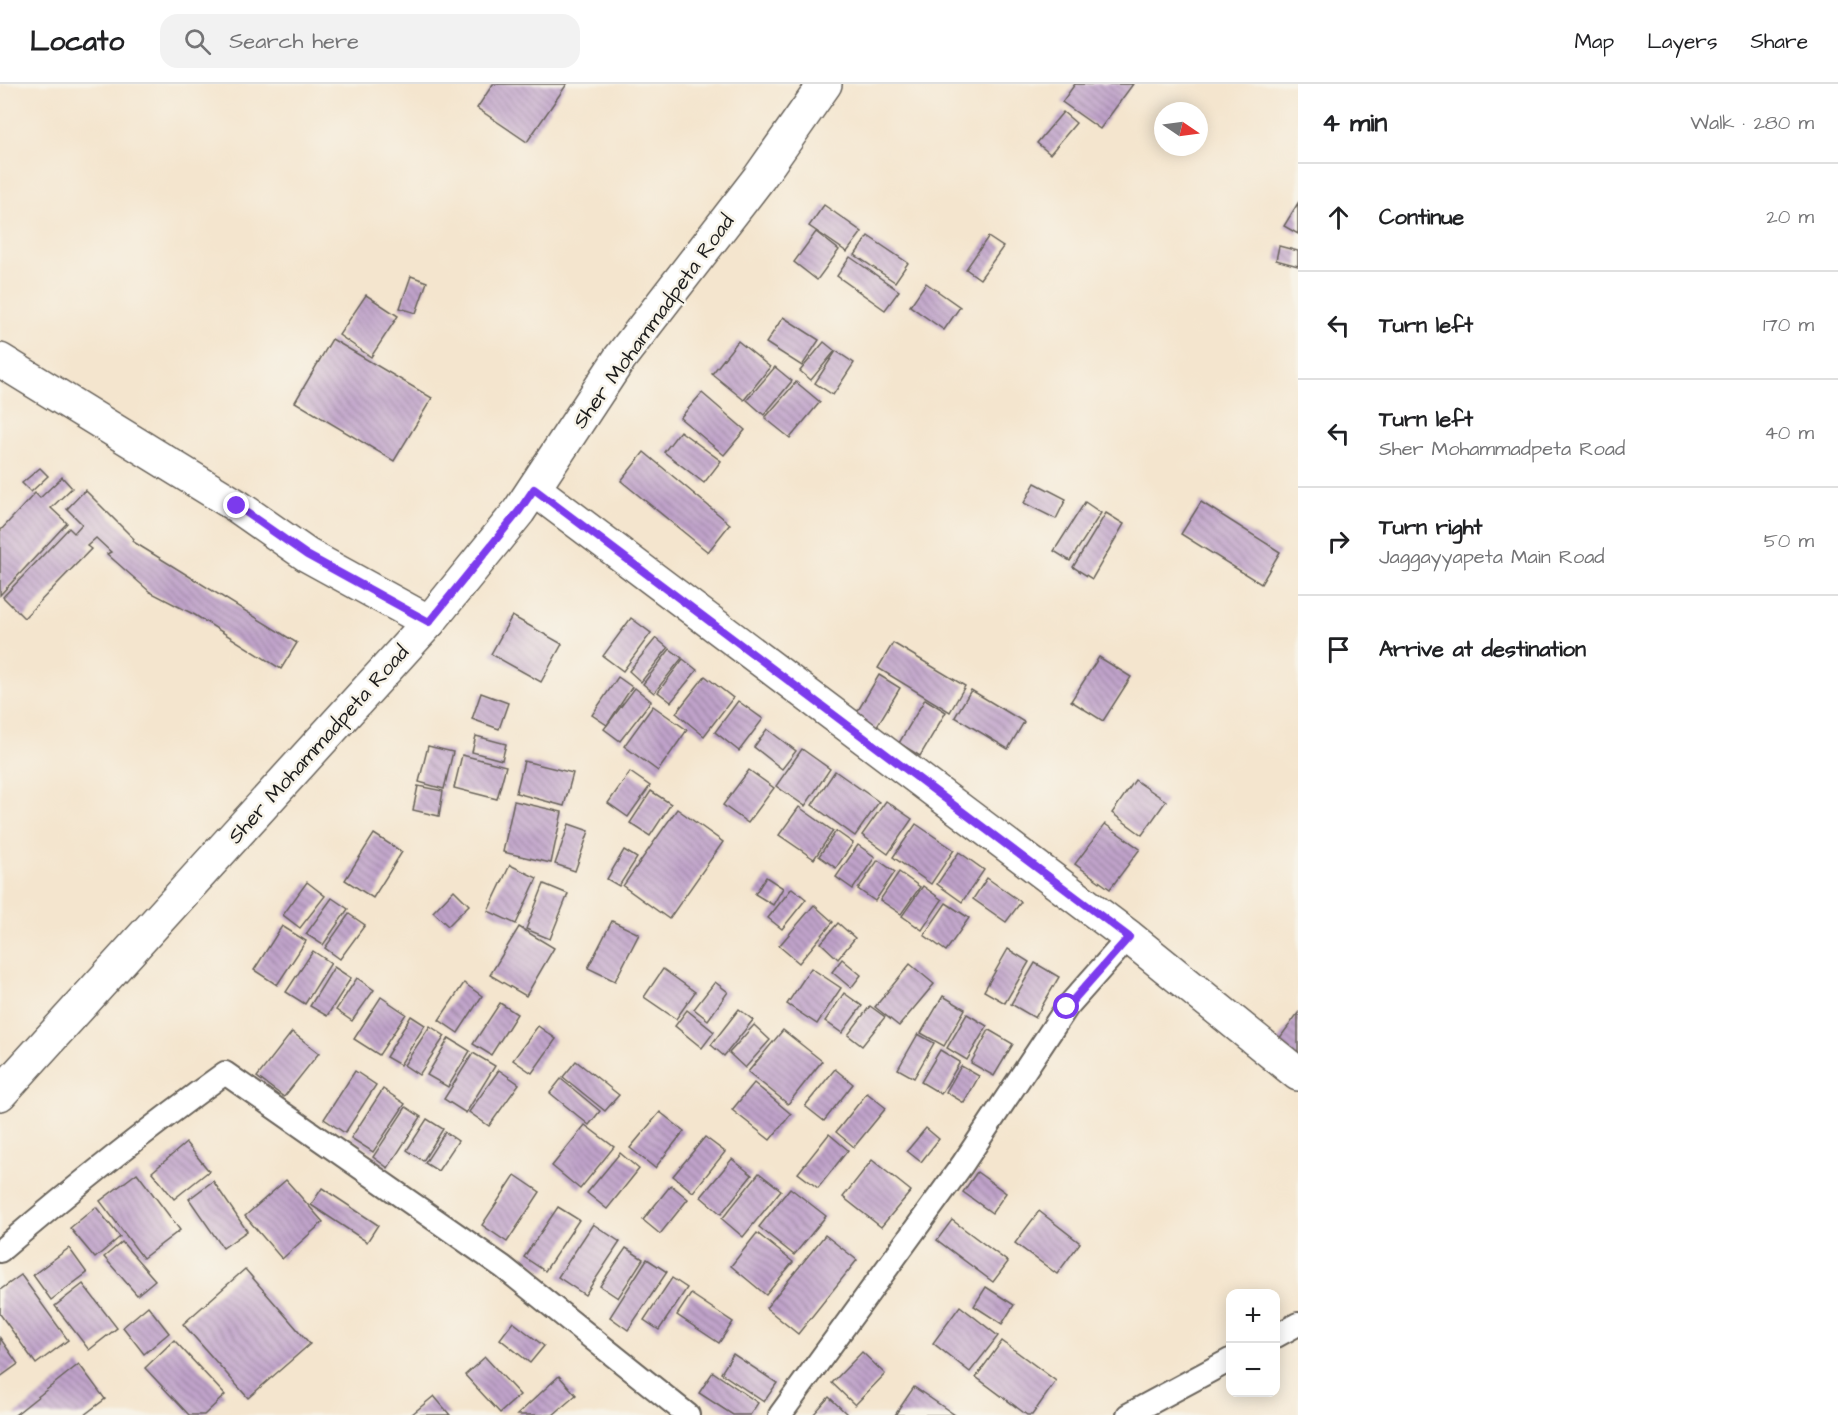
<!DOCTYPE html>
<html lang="en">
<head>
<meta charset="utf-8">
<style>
	body { margin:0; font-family:"Architects Daughter",sans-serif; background:#f2f2f2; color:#202124 }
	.controls { position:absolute; right:18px; bottom:18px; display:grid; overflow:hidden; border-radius:12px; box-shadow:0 3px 15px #0003 }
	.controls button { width:54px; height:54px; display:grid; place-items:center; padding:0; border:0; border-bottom:2px solid #e0e0e0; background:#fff; color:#202124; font:30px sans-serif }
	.compass { position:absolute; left:1154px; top:18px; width:54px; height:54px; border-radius:50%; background:#fff; box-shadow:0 3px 15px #0003; rotate:103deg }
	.stop { position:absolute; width:18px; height:18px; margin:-14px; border:4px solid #7c3aed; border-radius:50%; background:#fff }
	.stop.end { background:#7c3aed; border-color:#fff; box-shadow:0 2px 6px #0008 }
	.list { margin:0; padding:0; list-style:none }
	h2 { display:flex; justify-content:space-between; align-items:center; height:78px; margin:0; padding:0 24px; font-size:26px }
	h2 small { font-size:20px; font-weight:400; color:#757577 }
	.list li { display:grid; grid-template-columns:39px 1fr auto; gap:18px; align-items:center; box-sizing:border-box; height:108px; padding:0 24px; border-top:2px solid #e0e0e0 }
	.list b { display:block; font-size:22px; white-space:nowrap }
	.list p { margin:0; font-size:20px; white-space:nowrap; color:#757577 }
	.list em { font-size:20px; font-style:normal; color:#757577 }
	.icon { flex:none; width:33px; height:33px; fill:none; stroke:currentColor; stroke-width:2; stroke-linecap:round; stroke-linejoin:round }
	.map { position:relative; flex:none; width:1298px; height:1331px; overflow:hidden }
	header { display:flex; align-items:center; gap:36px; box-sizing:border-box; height:84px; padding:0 30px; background:#fff; border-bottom:2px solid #e0e0e0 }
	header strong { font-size:28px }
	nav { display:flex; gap:33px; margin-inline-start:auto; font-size:21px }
	.search { width:420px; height:54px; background:#f2f2f2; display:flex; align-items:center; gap:15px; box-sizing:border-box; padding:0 21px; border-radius:18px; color:#757577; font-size:22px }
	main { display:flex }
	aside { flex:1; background:#fff }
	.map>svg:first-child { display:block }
	.building { fill:url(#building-back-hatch) }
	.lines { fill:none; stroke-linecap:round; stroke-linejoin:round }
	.street-casing { stroke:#68625a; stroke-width:26 }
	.secondary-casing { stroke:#68625a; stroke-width:36 }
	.street { stroke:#fff; stroke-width:22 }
	.secondary { stroke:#fff; stroke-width:33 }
	.route { stroke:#7c3aed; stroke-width:8 }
	.labels { text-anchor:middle; stroke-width:5; stroke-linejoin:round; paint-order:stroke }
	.street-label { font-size:21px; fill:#1c1c1c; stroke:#f7f3e8 }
</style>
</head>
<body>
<header>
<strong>Locato</strong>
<div class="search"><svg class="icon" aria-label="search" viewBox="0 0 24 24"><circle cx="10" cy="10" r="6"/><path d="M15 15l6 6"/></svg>Search here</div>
<nav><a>Map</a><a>Layers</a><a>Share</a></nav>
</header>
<main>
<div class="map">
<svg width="1298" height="1331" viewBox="0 0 1298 1331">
	<defs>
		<pattern id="building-back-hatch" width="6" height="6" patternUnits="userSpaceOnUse" patternTransform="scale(1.5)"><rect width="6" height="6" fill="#c0a3ca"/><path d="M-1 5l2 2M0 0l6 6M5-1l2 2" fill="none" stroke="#9b84a3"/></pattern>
	</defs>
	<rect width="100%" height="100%" fill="#f7f3e8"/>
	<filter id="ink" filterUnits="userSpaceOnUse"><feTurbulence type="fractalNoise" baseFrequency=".0167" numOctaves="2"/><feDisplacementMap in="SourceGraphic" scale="12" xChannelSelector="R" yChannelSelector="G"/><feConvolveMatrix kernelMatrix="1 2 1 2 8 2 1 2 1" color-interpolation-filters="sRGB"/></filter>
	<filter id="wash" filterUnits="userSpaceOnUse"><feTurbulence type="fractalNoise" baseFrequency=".008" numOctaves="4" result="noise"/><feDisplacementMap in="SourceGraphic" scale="24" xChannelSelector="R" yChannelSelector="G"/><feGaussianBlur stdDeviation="1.35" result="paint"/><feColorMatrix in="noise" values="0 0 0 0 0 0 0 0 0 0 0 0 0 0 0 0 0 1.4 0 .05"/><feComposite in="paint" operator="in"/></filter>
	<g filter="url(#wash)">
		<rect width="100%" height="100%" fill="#f4e5ce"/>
		<g id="blocks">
			<g class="building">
				<polygon points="493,0 567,0 527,58 477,24"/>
				<polygon points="1075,0 1133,0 1100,45 1062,18"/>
				<polygon points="1063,28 1076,39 1050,70 1037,59"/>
				<polygon points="1298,119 1298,150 1284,142"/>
				<polygon points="824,121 862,148 847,168 809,142"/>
				<polygon points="816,148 839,166 817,196 794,178"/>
				<polygon points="868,152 908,179 895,198 855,171"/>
				<polygon points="988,153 1003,163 980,195 966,185"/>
				<polygon points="1279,162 1298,167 1298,182 1276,176"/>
				<polygon points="850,173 899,207 885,226 837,192"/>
				<polygon points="411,192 427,198 416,229 400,224"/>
				<polygon points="926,199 960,223 944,246 910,222"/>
				<polygon points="366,211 398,232 371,273 339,251"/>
				<polygon points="783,233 819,256 802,282 766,259"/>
				<polygon points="332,255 432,314 394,377 295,318"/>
				<polygon points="738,257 770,283 744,316 712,290"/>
				<polygon points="824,258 835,267 811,296 800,287"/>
				<polygon points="836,267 854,279 833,311 815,299"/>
				<polygon points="775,283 792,297 764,331 747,316"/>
				<polygon points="796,298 820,318 790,354 765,334"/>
				<polygon points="702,309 745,346 724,371 680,334"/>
				<polygon points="680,347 721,377 704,399 664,368"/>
				<polygon points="644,368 730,440 708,468 621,397"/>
				<polygon points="40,384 48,392 31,408 22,399"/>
				<polygon points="62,393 72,404 51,424 67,439 0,511 0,447 35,409 40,414"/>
				<polygon points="1035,399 1066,415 1056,435 1024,419"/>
				<polygon points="85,406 134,455 132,457 297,559 281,585 195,531 150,508 107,470 111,468 96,454 87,462 91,465 24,534 3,513 69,444 74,449 82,440 67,425"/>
				<polygon points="1085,418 1101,429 1070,477 1054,467"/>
				<polygon points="1201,418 1280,468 1261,500 1181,450"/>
				<polygon points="1106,429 1124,440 1092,495 1073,483"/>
				<polygon points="512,532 562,560 541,598 491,570"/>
				<polygon points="631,534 651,549 623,587 603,572"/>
				<polygon points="656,554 668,564 641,598 629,587"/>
				<polygon points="893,559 965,602 950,628 878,584"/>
				<polygon points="670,565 682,574 654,609 643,600"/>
				<polygon points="1099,573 1131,593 1103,637 1071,617"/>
				<polygon points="683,575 697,586 671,618 658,608"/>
				<polygon points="879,591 900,604 874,647 853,635"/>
				<polygon points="705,592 733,614 704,652 676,629"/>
				<polygon points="618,593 632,603 607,641 592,631"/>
				<polygon points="635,604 651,617 620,657 604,645"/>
				<polygon points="971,606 1024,638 1008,665 955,633"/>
				<polygon points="481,609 508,619 499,645 472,635"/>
				<polygon points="925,615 946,628 920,672 899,659"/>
				<polygon points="738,617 763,635 739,667 715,648"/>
				<polygon points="653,622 687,646 658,687 624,662"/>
				<polygon points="767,645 796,667 782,685 754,663"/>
				<polygon points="476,652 506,660 502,676 472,668"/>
				<polygon points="428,662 453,668 444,705 419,698"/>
				<polygon points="802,665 830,685 805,722 776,702"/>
				<polygon points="462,671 506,682 497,715 454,704"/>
				<polygon points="524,677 573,689 564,722 516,709"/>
				<polygon points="749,686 774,704 748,739 723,721"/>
				<polygon points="835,687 879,718 855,752 812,721"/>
				<polygon points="630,688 650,702 628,733 608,719"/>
				<polygon points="1135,696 1166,717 1142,751 1112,729"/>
				<polygon points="418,702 443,707 439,732 413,726"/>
				<polygon points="651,707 671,720 650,752 630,739"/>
				<polygon points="514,717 562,728 551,779 503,768"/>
				<polygon points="886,717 912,735 888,770 862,751"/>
				<polygon points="799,723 833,747 814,775 779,751"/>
				<polygon points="677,725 723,758 669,835 623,802"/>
				<polygon points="569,740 589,747 575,787 555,780"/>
				<polygon points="916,740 954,766 931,800 893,773"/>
				<polygon points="1105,740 1140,765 1110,805 1075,780"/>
				<polygon points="836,747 853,759 836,784 819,772"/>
				<polygon points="374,750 402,768 373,814 345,796"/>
				<polygon points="858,761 875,773 853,805 836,793"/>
				<polygon points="624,766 637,774 619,802 607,795"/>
				<polygon points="959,768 984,786 962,818 937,800"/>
				<polygon points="878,776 895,788 875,817 858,805"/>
				<polygon points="510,781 537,794 516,840 488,827"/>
				<polygon points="899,788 920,803 901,830 880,816"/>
				<polygon points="766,793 783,804 773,821 755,810"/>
				<polygon points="987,794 1021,818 1006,838 973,815"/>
				<polygon points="307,798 325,812 300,844 283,831"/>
				<polygon points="544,800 568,810 550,855 526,845"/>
				<polygon points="923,802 942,816 922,846 902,832"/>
				<polygon points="792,804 806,815 782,845 768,834"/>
				<polygon points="454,806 469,821 448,842 433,828"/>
				<polygon points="332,814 348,825 323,861 306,850"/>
				<polygon points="946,819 969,834 946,867 924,851"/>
				<polygon points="814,821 833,838 799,879 779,862"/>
				<polygon points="349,830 365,841 340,875 325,864"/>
				<polygon points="612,837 639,850 615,897 588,884"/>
				<polygon points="838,839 855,854 838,875 821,859"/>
				<polygon points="282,842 306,857 277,901 254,886"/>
				<polygon points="519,843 554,864 526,912 490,891"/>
				<polygon points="1008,865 1029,878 1005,919 984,907"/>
				<polygon points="313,867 331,879 305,920 286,908"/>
				<polygon points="842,875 861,891 851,904 832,888"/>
				<polygon points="1035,879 1059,893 1035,934 1011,920"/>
				<polygon points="910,880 934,900 899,942 875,923"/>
				<polygon points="334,883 351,894 327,932 310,922"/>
				<polygon points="811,884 841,904 817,940 787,920"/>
				<polygon points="663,885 695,908 676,935 644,913"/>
				<polygon points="357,894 374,906 352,937 336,926"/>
				<polygon points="715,898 728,908 708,936 694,925"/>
				<polygon points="464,899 482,912 458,949 439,936"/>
				<polygon points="844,909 862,922 842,949 825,937"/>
				<polygon points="943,912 965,925 944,962 921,949"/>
				<polygon points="381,913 406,930 379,971 354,955"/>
				<polygon points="500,919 517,930 491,971 473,960"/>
				<polygon points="870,922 885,933 862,962 848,951"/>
				<polygon points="739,925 753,936 724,972 711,961"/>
				<polygon points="687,926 714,948 702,964 675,942"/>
				<polygon points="1298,929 1298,976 1276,959"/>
				<polygon points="967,930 987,942 967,976 947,964"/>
				<polygon points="411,932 425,941 400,981 386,973"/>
				<polygon points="754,941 770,956 745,984 729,969"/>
				<polygon points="430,942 445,952 419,991 404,981"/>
				<polygon points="538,942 556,955 532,989 513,976"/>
				<polygon points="783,946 822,977 788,1020 748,988"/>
				<polygon points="989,946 1013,960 994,992 971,979"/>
				<polygon points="292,948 319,969 284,1013 257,993"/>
				<polygon points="918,950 934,959 914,994 898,985"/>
				<polygon points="449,954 470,967 448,1003 427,991"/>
				<polygon points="940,966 960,978 941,1010 921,998"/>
				<polygon points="473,969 495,982 466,1029 444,1015"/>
				<polygon points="576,977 619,1011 605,1027 563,993"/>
				<polygon points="961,982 979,992 964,1019 946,1008"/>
				<polygon points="835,985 853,1000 824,1037 805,1022"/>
				<polygon points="499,986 519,1000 489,1042 469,1028"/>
				<polygon points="355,987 376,1001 345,1049 324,1035"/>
				<polygon points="561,995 600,1027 589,1041 550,1009"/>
				<polygon points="754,999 791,1030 770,1056 732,1026"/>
				<polygon points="383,1005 405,1020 373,1068 351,1054"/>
				<polygon points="867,1009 886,1024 854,1063 836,1048"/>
				<polygon points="406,1023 421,1033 388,1084 373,1073"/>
				<polygon points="660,1028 684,1047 655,1084 630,1064"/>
				<polygon points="427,1035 443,1045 423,1077 407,1066"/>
				<polygon points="585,1041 614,1063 580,1105 552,1082"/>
				<polygon points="926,1044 939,1055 921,1078 907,1067"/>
				<polygon points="445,1048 458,1057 438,1087 425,1079"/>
				<polygon points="829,1050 848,1066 818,1104 798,1089"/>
				<polygon points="705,1053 725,1068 693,1108 673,1092"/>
				<polygon points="186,1059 209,1087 174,1115 152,1088"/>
				<polygon points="620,1069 639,1085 607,1125 587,1109"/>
				<polygon points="732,1075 752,1091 721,1130 701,1113"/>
				<polygon points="872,1076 911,1107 881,1143 843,1113"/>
				<polygon points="977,1088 1006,1109 992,1129 963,1108"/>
				<polygon points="137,1089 180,1146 143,1174 100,1117"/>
				<polygon points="759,1089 781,1106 743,1153 722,1135"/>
				<polygon points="515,1091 540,1108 507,1158 482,1141"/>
				<polygon points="286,1096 323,1138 282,1175 245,1132"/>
				<polygon points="213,1097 247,1147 223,1164 189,1115"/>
				<polygon points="671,1101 688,1115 660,1150 643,1136"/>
				<polygon points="322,1104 378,1141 367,1158 311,1121"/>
				<polygon points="790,1104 826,1132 794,1171 759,1143"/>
				<polygon points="96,1123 120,1153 95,1174 70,1144"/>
				<polygon points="558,1123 579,1136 545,1187 524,1173"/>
				<polygon points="1039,1127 1080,1159 1057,1190 1015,1159"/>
				<polygon points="952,1136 1008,1178 993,1198 937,1156"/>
				<polygon points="593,1140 620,1158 585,1211 558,1193"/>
				<polygon points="757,1149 793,1178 766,1211 731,1182"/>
				<polygon points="825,1151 857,1176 798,1250 766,1224"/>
				<polygon points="122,1158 155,1196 137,1211 104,1173"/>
				<polygon points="69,1164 87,1189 51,1216 33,1191"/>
				<polygon points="626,1164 643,1175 618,1214 600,1202"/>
				<polygon points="647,1175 667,1188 628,1246 610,1233"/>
				<polygon points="245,1185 310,1260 248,1314 183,1240"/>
				<polygon points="21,1191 68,1256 36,1280 0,1230 0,1206"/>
				<polygon points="672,1194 687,1204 659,1246 644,1236"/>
				<polygon points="83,1200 117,1244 89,1266 55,1222"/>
				<polygon points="986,1203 1014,1221 1002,1240 974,1222"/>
				<polygon points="691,1210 733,1238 719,1259 677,1231"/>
				<polygon points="148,1222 169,1249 144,1270 123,1243"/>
				<polygon points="960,1222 998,1252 970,1288 933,1259"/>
				<polygon points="513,1238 544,1262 530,1279 500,1255"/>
				<polygon points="0,1254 18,1280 0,1293"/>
				<polygon points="174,1256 225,1311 204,1331 189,1331 145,1284"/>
				<polygon points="1002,1257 1056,1297 1032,1331 1027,1331 976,1293"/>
				<polygon points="862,1268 885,1290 855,1321 832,1299"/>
				<polygon points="733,1270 777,1299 764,1318 721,1289"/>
				<polygon points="485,1273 520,1311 500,1329 465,1291"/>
				<polygon points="79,1280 105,1315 84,1331 15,1331"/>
				<polygon points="713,1288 758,1319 750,1331 733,1331 699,1309"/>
				<polygon points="559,1292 576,1311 553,1331 517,1331"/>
				<polygon points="914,1303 955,1331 895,1331"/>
				<polygon points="434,1312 450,1331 411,1331"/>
				<polygon points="829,1313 848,1331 813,1331"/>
			</g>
		</g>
	</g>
	<g filter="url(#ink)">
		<use href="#blocks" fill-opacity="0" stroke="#68625a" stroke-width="1.5"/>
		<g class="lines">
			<defs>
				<g id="street">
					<path d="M0 1167C73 1104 147 1045 225 989L503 1183 688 1331"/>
					<polyline points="1276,1252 1298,1240"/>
					<polyline points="780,1331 962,1081 1067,923 1129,853"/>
					<polyline points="1128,1331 1230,1276"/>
				</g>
				<g id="secondary">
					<polyline points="0,276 237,422 307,471 429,538"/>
					<polyline points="534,405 1129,853 1298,990"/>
					<polyline points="0,1010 429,538 519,427 620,274 759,94 825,0"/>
				</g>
			</defs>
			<use href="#street" class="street-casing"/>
			<use href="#secondary" class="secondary-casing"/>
			<use href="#street" class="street"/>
			<use href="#secondary" class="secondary"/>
		</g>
	</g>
	<g class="lines" filter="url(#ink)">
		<polyline class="route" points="237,422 307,471 429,538 519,427 534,405 1129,853 1067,923"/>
	</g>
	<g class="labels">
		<g class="street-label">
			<text transform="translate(653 237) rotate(-54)" y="7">Sher Mohammadpeta Road</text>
			<text transform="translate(318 660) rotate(-48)" y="7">Sher Mohammadpeta Road</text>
		</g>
	</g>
</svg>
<div class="controls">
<button>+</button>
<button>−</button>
</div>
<svg class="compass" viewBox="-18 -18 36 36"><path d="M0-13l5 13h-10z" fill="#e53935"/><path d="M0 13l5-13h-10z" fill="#757577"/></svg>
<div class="stop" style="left:1067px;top:923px"></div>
<div class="stop end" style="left:237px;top:422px"></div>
</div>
<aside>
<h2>4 min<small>Walk · 280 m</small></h2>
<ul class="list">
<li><svg class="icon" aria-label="ahead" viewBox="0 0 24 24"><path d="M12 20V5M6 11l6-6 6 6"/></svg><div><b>Continue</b></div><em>20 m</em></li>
<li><svg class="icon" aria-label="left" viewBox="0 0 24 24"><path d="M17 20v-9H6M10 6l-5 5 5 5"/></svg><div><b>Turn left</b></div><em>170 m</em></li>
<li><svg class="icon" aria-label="left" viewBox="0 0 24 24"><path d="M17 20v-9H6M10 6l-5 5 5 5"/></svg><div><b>Turn left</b><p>Sher Mohammadpeta Road</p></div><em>40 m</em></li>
<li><svg class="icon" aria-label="right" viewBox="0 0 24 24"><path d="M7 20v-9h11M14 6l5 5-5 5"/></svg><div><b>Turn right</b><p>Jaggayyapeta Main Road</p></div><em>50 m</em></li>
<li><svg class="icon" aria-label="arrive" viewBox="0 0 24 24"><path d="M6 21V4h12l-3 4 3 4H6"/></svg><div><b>Arrive at destination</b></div></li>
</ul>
</aside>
</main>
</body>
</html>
